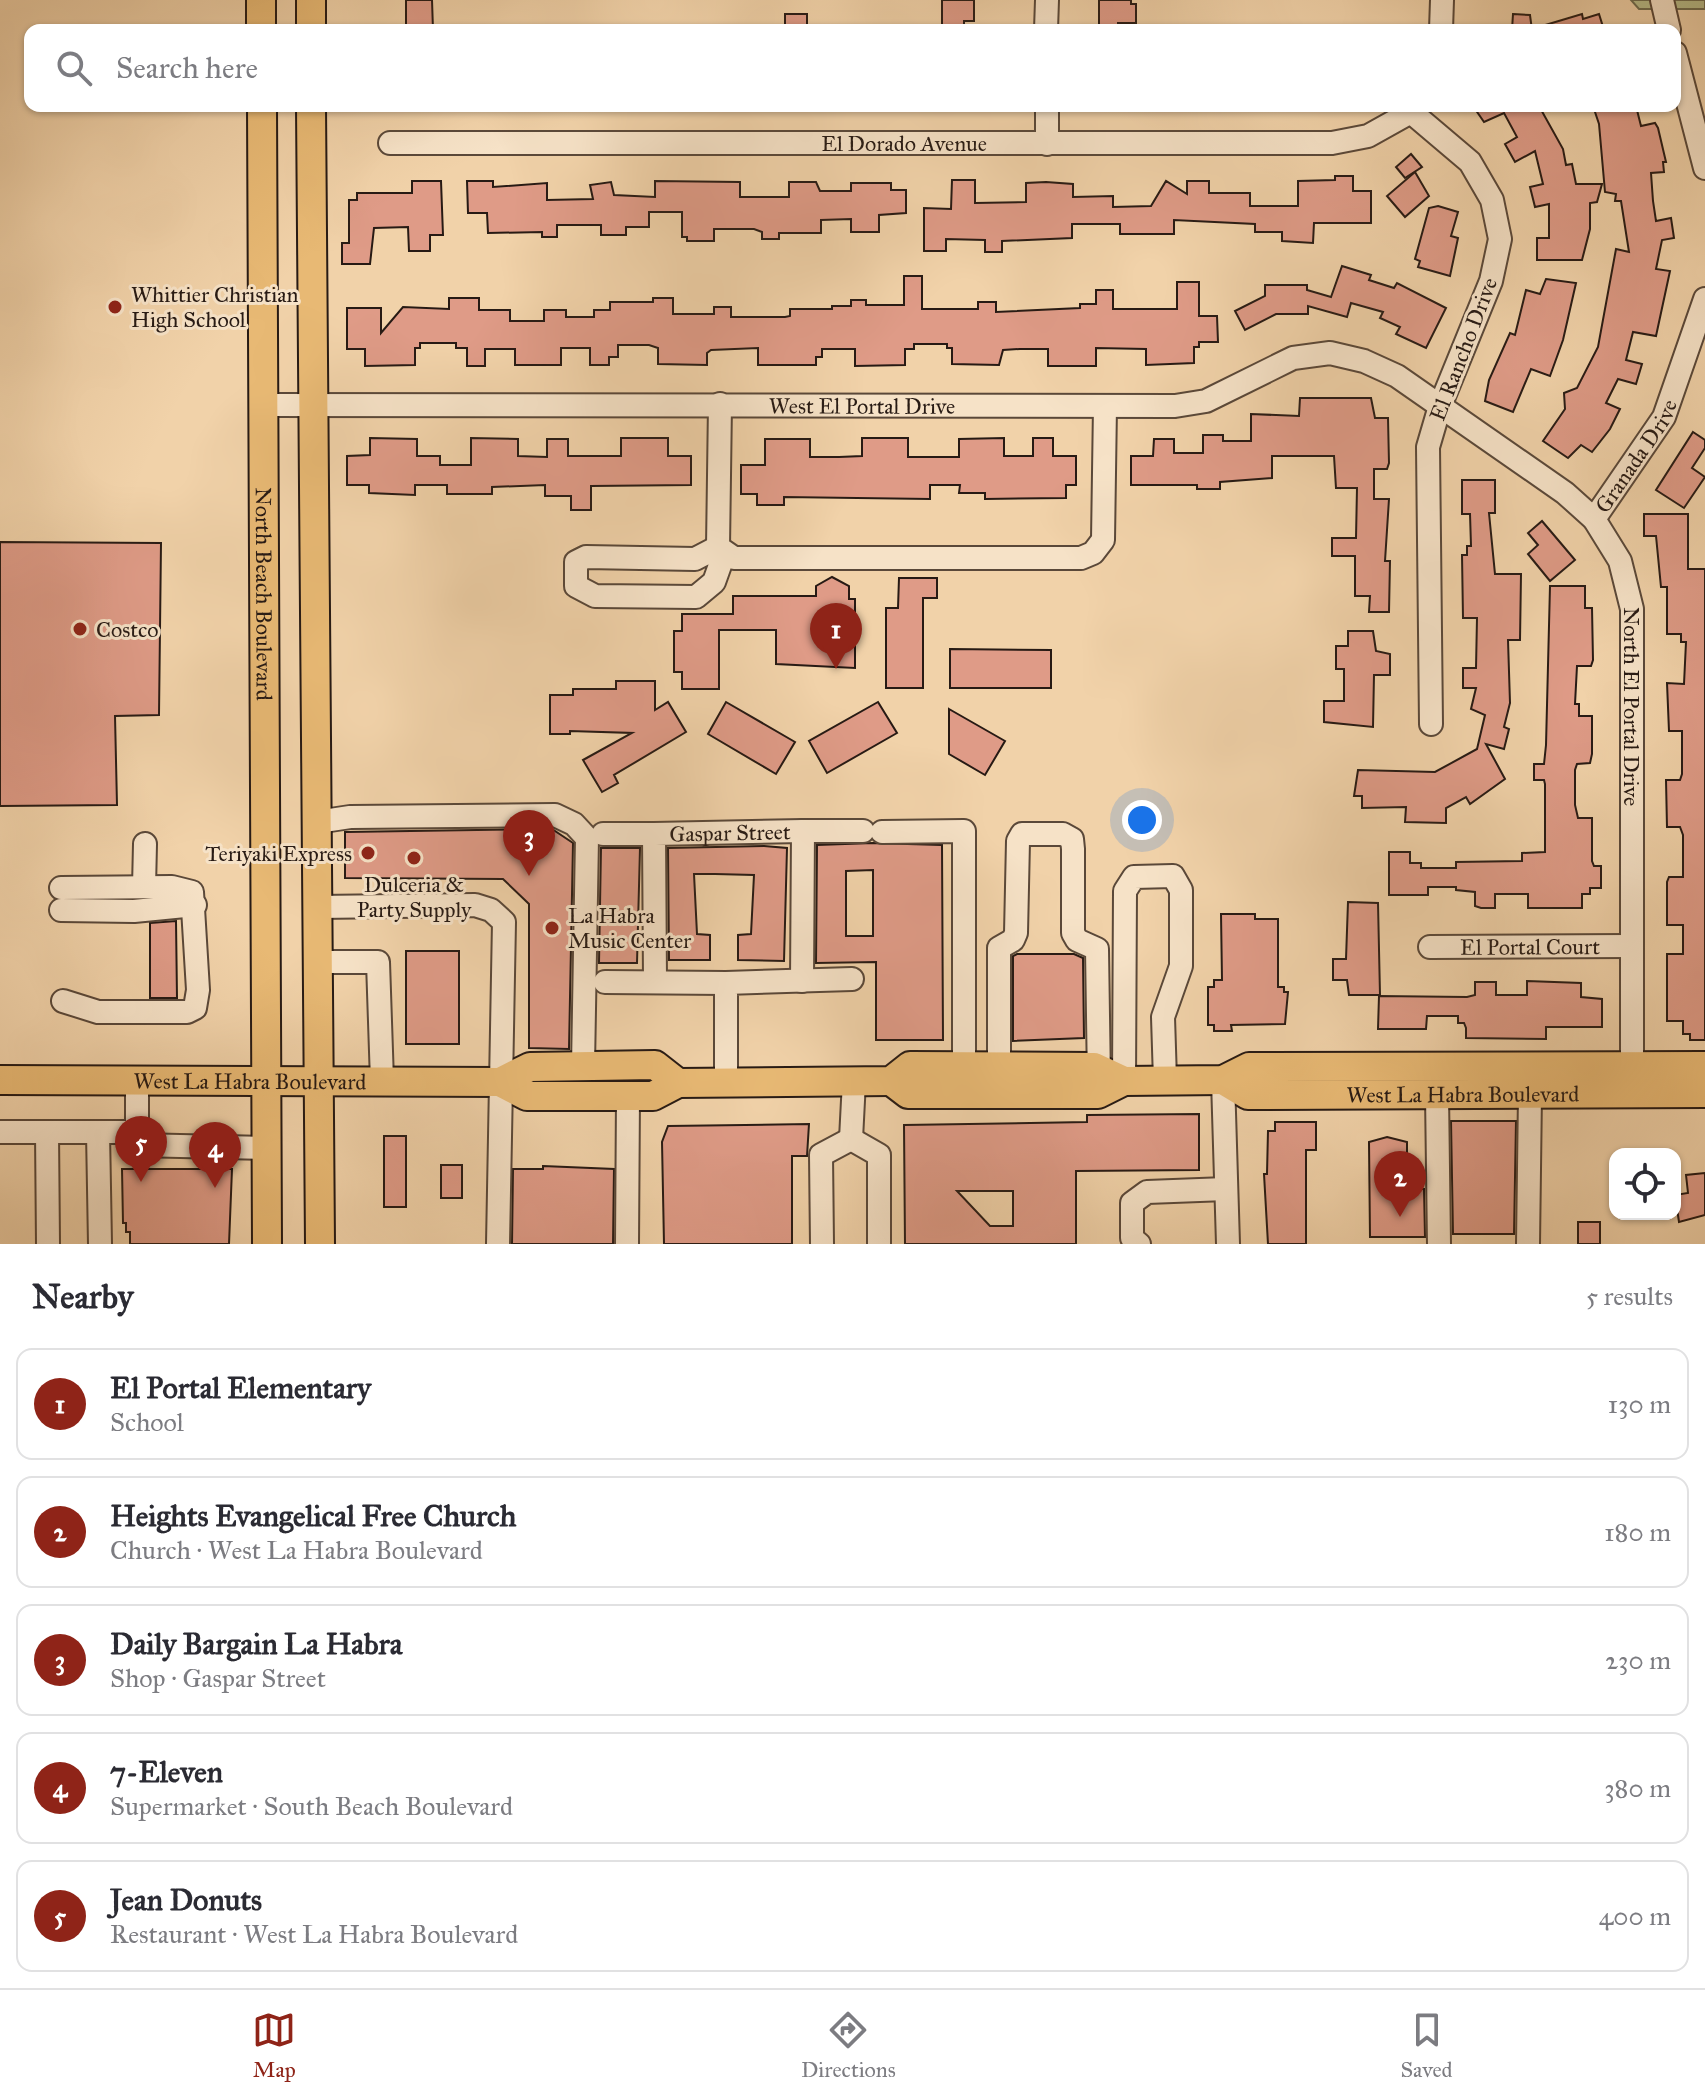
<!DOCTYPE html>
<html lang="en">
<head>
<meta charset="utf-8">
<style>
	body { margin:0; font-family:"IM FELL Great Primer",serif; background:#f2f2f3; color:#2b2b33 }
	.controls { position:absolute; right:24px; bottom:24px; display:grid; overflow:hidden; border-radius:16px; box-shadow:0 2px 6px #0004 }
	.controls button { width:72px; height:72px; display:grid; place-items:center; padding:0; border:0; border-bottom:2px solid #e1e1e2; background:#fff; color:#2b2b33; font:40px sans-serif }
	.you { position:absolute; left:1142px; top:820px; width:28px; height:28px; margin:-20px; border:6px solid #fff; border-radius:50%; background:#1a73e8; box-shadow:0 0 0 12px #1a73e833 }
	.badge { display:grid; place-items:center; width:52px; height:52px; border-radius:50%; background:#8f2418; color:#fff; font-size:26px; font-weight:700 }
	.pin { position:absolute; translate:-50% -66px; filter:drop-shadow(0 2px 4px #0008) }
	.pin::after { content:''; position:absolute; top:42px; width:28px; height:24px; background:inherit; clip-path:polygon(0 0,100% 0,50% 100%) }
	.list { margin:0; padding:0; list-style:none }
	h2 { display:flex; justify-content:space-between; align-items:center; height:104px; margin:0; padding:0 32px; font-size:34px }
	h2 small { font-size:26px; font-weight:400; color:#7c7c81 }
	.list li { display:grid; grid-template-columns:52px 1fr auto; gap:24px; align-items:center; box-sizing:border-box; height:112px; margin:0 16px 16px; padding:0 16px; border:2px solid #e1e1e2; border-radius:16px }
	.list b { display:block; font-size:30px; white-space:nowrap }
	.list p { margin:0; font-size:26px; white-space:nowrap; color:#7c7c81 }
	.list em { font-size:26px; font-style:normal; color:#7c7c81 }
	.icon { flex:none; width:44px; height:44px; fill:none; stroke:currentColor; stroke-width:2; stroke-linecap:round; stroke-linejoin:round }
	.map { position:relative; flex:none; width:1705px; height:1244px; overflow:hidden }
	.search { position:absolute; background:#fff; box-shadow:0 2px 6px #0004; left:24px; right:24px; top:24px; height:88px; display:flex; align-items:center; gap:20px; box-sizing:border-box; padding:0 28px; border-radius:16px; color:#7c7c81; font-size:30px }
	.sheet { height:744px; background:#fff }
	nav { display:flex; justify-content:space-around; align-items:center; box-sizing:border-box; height:112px; border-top:2px solid #e1e1e2; background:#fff; font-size:22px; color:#7c7c81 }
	nav a { display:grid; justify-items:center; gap:4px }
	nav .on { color:#8f2418 }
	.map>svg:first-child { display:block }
	.green { fill:#b7bd8b; stroke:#6f6c50; stroke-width:2 }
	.building { fill:#df9b87; stroke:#271a14; stroke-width:2; fill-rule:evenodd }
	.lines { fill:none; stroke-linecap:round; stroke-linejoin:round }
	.minor-casing { stroke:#5a4839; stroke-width:26 }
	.major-casing { stroke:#271a14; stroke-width:32 }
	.minor { stroke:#f6e2c7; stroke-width:22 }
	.major { stroke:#e8b974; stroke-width:28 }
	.poi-dot { fill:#8f2418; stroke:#f6e2c7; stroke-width:3 }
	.labels { text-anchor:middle; stroke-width:6; stroke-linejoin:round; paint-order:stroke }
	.street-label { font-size:22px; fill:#271a14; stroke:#f6e2c7 }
	.poi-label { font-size:22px; fill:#271a14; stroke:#f6e2c7; text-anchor:start }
</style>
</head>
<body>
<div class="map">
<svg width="1705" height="1244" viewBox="0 0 1705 1244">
	<rect width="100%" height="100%" fill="#f1d2a9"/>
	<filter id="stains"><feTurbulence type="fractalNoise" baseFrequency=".0025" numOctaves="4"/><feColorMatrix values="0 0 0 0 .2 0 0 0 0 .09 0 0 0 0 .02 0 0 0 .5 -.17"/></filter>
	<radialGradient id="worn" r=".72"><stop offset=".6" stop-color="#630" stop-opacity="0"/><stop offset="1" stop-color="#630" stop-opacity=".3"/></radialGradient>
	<polygon class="green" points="1631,0 1705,0 1705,9 1639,9"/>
	<g class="building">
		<polygon points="406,0 432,0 433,30 406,30"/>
		<polygon points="942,0 974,0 974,21 964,21 964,30 942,30"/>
		<polygon points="1099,0 1131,0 1131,4 1136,4 1136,23 1118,23 1118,30 1099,30"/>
		<rect x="785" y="14" width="22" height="16"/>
		<polygon points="1513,14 1530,15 1532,30 1512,30"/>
		<polygon points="1582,14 1583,19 1599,14 1604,30 1543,30 1542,26"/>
		<polygon points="1473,106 1539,106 1563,149 1566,165 1572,164 1576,184 1602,184 1597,202 1590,203 1590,229 1582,260 1537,260 1537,238 1549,238 1549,204 1535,207 1530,187 1543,184 1535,151 1515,162 1505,144 1517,137 1504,113 1484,122"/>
		<polygon points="1593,106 1636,106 1641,126 1655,123 1658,128 1666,162 1663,162 1664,172 1651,173 1653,201 1656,221 1671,218 1674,238 1662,240 1656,269 1670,271 1656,336 1633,332 1626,360 1642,364 1636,384 1618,379 1606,403 1620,409 1610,429 1592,452 1581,445 1568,458 1543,441 1565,409 1564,393 1577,388 1598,347 1616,249 1629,252 1621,201 1615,201 1616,194 1605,192 1599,124"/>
		<polygon points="1411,154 1422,167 1405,178 1396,167"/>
		<polygon points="1415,172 1429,196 1405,217 1387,196"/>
		<polygon points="1335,176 1353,176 1353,191 1371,191 1371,223 1314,223 1313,243 1282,241 1282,232 1255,232 1255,224 1174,220 1174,234 1120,234 1120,224 1072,224 1072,238 1002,241 1002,252 985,252 985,240 946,239 946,251 924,251 924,208 951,209 952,180 975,180 975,203 1026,202 1026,183 1046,182 1073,184 1073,197 1113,196 1113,207 1151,206 1166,181 1187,194 1187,181 1209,181 1209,193 1250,193 1250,206 1298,206 1298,181 1335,180"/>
		<polygon points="412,181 441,181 443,235 430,235 430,251 409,251 408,227 374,228 370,264 342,264 342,243 349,243 349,200 357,200 357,193 412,193"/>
		<polygon points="467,181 493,181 493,187 547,183 547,200 593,199 590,185 611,182 614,195 655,197 655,181 740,182 740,197 789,197 789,182 816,182 820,191 851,191 851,183 891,183 891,190 906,190 906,213 879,215 879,232 851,232 851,219 821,220 821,233 779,233 779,239 762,239 762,232 754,229 714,229 714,241 687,241 687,237 682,237 682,212 649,212 649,227 626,227 626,235 601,235 601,225 557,225 557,237 542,237 542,232 488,233 487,213 468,213"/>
		<polygon points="1438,206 1458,212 1451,236 1458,238 1450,276 1418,267 1420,261 1415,259 1429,208"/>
		<polygon points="1342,266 1371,275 1369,280 1394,288 1397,283 1446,308 1426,348 1396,334 1400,327 1380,318 1383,312 1351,303 1347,317 1308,306 1308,314 1276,314 1245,330 1235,311 1265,296 1265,285 1307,285 1307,290 1331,297"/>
		<polygon points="904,276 922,276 922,309 978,309 978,302 996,302 996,312 1080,308 1080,304 1096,304 1096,290 1113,290 1113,309 1177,309 1177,282 1199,282 1199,316 1217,316 1218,342 1199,342 1199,347 1194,347 1194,363 1146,365 1146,349 1096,348 1096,366 1048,366 1048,349 1020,349 1003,350 999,365 952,364 952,348 947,348 947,344 914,344 914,349 905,349 905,365 855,366 855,349 822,349 822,357 816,357 816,365 758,365 758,348 711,350 707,353 707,365 658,364 658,348 649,345 618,345 618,357 609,357 609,365 590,365 590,348 561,348 561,365 515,365 515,349 485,349 485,366 467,366 467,348 456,348 456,343 420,343 420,348 415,348 415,365 365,366 365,349 347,349 347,308 381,308 381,333 403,307 449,309 449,298 479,298 479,310 510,310 510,321 544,321 544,310 566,310 566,317 594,317 594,310 610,310 610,302 653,302 653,298 673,298 673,314 714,314 714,307 731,307 731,317 785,317 790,316 790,309 832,309 832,306 851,306 851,300 866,300 866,305 904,305"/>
		<polygon points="1546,279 1576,283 1563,340 1550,376 1531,369 1513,412 1485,401 1489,380 1510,333 1515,335 1526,290 1540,294"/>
		<polygon points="1300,398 1371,398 1375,418 1388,418 1389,463 1387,469 1374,469 1374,499 1389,499 1385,561 1390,561 1389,612 1369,612 1370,596 1355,596 1355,556 1332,556 1332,538 1356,538 1357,488 1336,488 1334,456 1272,456 1272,478 1220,482 1220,489 1197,489 1197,485 1131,485 1131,456 1153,456 1154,439 1174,439 1174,453 1203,453 1203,435 1223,435 1223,441 1251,441 1251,414 1299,416"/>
		<polygon points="1693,432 1705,440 1705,448 1692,468 1705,477 1684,508 1656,490"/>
		<polygon points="370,438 417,439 417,456 440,456 440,465 471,465 471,438 518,439 518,456 547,457 547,439 568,439 568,456 621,456 621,438 668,438 668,456 691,456 691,485 591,486 591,510 571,510 571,496 545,496 545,485 492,487 492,494 447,494 447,485 415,485 415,495 369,493 369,485 347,485 347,456 370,455"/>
		<polygon points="862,438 908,438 908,457 959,457 959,439 1004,438 1004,456 1033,456 1033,438 1053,438 1053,456 1076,456 1076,485 1066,485 1066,498 985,499 985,493 959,493 960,485 930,485 930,499 784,497 784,505 757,505 757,494 741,494 741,465 765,465 765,439 810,439 810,457 839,457 862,456"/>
		<polygon points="1462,480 1495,480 1495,513 1489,513 1495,574 1521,574 1520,640 1508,640 1510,703 1504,727 1509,729 1504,749 1486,744 1505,779 1470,804 1466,797 1446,808 1446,823 1405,822 1406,807 1362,808 1362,796 1354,796 1358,770 1435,772 1477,749 1485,715 1471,709 1476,688 1463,688 1463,668 1476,668 1477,618 1463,618 1462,555 1467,555 1467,546 1471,546 1470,514 1462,514"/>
		<polygon points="1644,514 1688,514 1688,569 1705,569 1705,1040 1690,1040 1690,1034 1683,1034 1683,1021 1667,1021 1667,954 1683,954 1683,925 1667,925 1667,882 1669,877 1683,877 1683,835 1680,827 1667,827 1666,780 1680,780 1682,774 1682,731 1669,731 1667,683 1684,684 1686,642 1681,642 1681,634 1667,634 1667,587 1661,587 1656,536 1644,536"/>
		<polygon points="1542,521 1575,560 1550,581 1528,554 1538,545 1528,533"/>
		<polygon points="0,542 161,543 159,715 115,716 117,805 0,806"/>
		<polygon points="832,577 849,586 849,599 855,599 855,668 776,664 776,630 719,630 719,689 682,689 682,672 674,672 674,631 682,631 682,614 733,614 733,596 816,596 816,586"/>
		<polygon points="899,578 937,578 937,598 923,598 923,688 886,688 886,608 898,608"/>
		<polygon points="1550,586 1585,586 1585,608 1592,608 1593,660 1591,666 1577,666 1575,704 1579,704 1579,716 1592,716 1592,754 1590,763 1577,764 1575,770 1575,805 1578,818 1592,818 1592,861 1594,866 1601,866 1601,888 1590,888 1590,894 1582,894 1582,908 1528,908 1528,894 1495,894 1495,908 1481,908 1475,906 1475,892 1456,890 1456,887 1428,887 1428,895 1389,895 1389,852 1410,852 1410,863 1421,863 1421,868 1456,868 1456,862 1522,861 1522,853 1545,852 1545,784 1544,780 1534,780 1534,764 1544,764 1546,745"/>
		<polygon points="1348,631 1373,631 1376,651 1390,654 1390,675 1374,675 1373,727 1324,722 1324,701 1344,701 1344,669 1336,669 1336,646 1348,646"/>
		<polygon points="950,649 1051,650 1051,688 950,688"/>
		<polygon points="616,681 655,681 655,710 668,702 686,732 614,775 618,783 602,792 583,760 632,733 570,731 570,734 550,734 550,695 573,695 573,689 616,689"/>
		<polygon points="726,702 795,742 776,774 708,734"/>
		<polygon points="878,702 897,733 827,773 809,741"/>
		<polygon points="949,709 1005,741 985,775 949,754"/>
		<polygon points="552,829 573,843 569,1049 529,1048 529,904 503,879 345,878 345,832"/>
		<path d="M873 843 942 845 943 1040H876V962L816 963 817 845ZM873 870V936H846V871Z"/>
		<polygon points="764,846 787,848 784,961 738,960 738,935 751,934 754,875 715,874 694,874 697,934 710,935 710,960 669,960 668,848"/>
		<polygon points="601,848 640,848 637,963 599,963"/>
		<polygon points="1348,902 1378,903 1380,995 1349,995 1347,980 1333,980 1333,959 1346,959"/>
		<polygon points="1221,914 1255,914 1255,919 1278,919 1278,987 1284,987 1284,992 1288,992 1285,1024 1231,1025 1232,1031 1214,1031 1214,1025 1208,1025 1208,987 1214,987 1214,980 1222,980"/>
		<polygon points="176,921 177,998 150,998 150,923"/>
		<rect x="406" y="951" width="53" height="93"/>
		<polygon points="1017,954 1074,954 1083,958 1084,1038 1013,1041 1013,956"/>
		<polygon points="1527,981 1581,983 1581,997 1602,999 1602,1027 1546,1027 1546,1039 1466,1038 1466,1028 1464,1023 1458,1023 1458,1016 1427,1016 1426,1029 1378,1029 1379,996 1467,997 1475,995 1475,982 1496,982 1496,995 1527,995"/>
		<path d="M1199 1114V1170L1076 1171V1244H905L904 1125 1087 1122V1115ZM957 1191H1013V1226H990Z"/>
		<polygon points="1451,1121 1516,1121 1514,1234 1453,1234"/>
		<polygon points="1275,1122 1316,1122 1316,1150 1306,1150 1306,1244 1268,1244 1264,1174 1267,1174 1268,1131 1275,1131"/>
		<polygon points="809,1124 807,1156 792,1156 792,1244 664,1244 662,1142 668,1126"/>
		<rect x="384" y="1136" width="22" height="71"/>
		<polygon points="1387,1137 1407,1142 1407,1176 1416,1180 1419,1189 1424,1189 1425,1237 1370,1237 1369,1142"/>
		<rect x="441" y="1165" width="21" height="33"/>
		<polygon points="543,1166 614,1169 613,1244 512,1244 513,1169 543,1169"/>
		<polygon points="122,1169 232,1169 229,1244 130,1244 130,1232 126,1232 126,1223 123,1223"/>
		<polygon points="1705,1173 1705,1215 1679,1222 1675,1195 1688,1193 1686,1175"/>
		<rect x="1578" y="1222" width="22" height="22"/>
	</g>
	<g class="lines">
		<defs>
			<g id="minor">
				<polyline points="1662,0 1669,30"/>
				<polyline points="1046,30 1047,0"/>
				<polyline points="1441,30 1442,0"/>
				<polyline points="1675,53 1705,168"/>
				<polyline points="1047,106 1047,144"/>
				<polyline points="1411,112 1470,162 1492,200 1500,239 1491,281 1440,406 1428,447 1431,724"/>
				<path id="s1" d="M390 143H1332L1368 136 1411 112"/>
				<polyline points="720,404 718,547 734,558 1081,558 1093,553 1103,540 1105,406"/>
				<path id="s2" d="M262 405 1175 406 1206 401 1293 358 1330 353 1364 361 1397 376 1565 493 1594 519 1620 561 1632 609V1080"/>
				<path id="s3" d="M1594 519 1664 417 1705 299"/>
				<polyline points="718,547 695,559 586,557 576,562 576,586 595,596 696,597 714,582 724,554"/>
				<polyline points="317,822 350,817 555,815 574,824 587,838 583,1066"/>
				<polyline points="803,831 863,831"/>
				<polyline points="882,832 964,831 964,1067"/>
				<polyline points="603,834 654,834"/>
				<polyline points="144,887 145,844"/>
				<polyline points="61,888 172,887 192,892 198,990 195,1008 187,1012 98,1012 63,1001"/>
				<polyline points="318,907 475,905 491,910 504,922 498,1244"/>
				<polyline points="61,910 134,911 195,905"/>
				<path id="s4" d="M1430 947 1630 946"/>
				<polyline points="318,962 378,962 382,1081"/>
				<path id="s5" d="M655 980 654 834 803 831 802 981"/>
				<polyline points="605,982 726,983"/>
				<polyline points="999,1067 999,948 1013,940 1016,933 1018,841 1022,834 1063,834 1072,839 1073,849 1073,933 1077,940 1097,949 1099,1082"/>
				<polyline points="137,1080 137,1145 268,1148"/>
				<polyline points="1223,1080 1228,1244"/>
				<polyline points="1124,1081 1125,891 1134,877 1173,876 1181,890 1181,966 1163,1017 1165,1080"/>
				<polyline points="726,1082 726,983 852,979"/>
				<polyline points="1437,1094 1439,1244"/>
				<polyline points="0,1132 137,1132"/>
				<polyline points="47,1132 48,1244"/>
				<polyline points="98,1132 100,1244"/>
				<polyline points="851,1139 879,1155 879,1244"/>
				<polyline points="851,1139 854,1081"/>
				<polyline points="627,1244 628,1096"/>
				<polyline points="822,1244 821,1155 851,1139"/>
				<polyline points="1139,1244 1132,1238 1132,1203 1147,1192 1226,1189"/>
				<polyline points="1528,1244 1530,1094"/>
			</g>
			<g id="major">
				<polyline points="261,0 261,30"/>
				<polyline points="311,0 311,30"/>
				<path id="s6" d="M262 106 267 1244"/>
				<polyline points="311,106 320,1244"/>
				<path id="s7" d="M0 1080 500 1082 527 1096H653L678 1083 891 1081 910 1066 1094 1067 1124 1081 1223 1080 1249 1067 1705 1066"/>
				<path id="s8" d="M1223 1080 1248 1095 1705 1093"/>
				<polyline points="891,1081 908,1094 1098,1094 1124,1081"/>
				<polyline points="500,1082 530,1067 655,1065 678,1083"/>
			</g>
		</defs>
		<use href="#minor" class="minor-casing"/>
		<use href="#major" class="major-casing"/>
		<use href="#minor" class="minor"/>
		<use href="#major" class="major"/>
	</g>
	<g class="poi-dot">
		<circle cx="115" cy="307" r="8"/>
		<circle cx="80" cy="629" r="8"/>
		<circle cx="368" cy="853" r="8"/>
		<circle cx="414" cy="858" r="8"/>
		<circle cx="552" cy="928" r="8"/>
	</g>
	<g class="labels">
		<g class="street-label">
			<text dy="8" stroke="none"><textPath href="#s1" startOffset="514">El Dorado Avenue</textPath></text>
			<text transform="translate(1463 349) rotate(-69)" y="8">El Rancho Drive</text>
			<text dy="8" stroke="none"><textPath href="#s2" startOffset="600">West El Portal Drive</textPath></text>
			<text dy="8" stroke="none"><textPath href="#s3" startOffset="76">Granada Drive</textPath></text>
			<text dy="8" stroke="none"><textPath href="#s6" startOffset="488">North Beach Boulevard</textPath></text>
			<text dy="8" stroke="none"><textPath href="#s2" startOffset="1590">North El Portal Drive</textPath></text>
			<text dy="8" stroke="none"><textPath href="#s5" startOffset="222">Gaspar Street</textPath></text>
			<text dy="8" stroke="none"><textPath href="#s4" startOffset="100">El Portal Court</textPath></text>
			<text dy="8" stroke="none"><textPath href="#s7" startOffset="250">West La Habra Boulevard</textPath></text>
			<text dy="8" stroke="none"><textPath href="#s8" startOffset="244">West La Habra Boulevard</textPath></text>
		</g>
		<g class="poi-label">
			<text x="131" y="302">Whittier Christian<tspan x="131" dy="25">High School</tspan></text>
			<text x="96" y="637">Costco</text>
			<text x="352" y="861" text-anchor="end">Teriyaki Express</text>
			<text x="414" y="892" text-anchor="middle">Dulceria &amp;<tspan x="414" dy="25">Party Supply</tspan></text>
			<text x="568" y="923">La Habra<tspan x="568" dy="25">Music Center</tspan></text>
		</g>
	</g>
	<rect width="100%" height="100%" filter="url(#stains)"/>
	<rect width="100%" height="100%" fill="url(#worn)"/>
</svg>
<div class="controls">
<button><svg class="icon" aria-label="locate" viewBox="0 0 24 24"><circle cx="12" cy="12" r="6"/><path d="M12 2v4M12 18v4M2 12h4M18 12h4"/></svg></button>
</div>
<div class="you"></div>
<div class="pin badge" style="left:836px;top:669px">1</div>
<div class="pin badge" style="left:1400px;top:1217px">2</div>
<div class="pin badge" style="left:529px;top:876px">3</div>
<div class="pin badge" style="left:215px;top:1188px">4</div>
<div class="pin badge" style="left:141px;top:1182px">5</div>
<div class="search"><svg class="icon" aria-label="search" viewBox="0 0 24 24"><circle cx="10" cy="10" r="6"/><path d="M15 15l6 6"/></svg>Search here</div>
</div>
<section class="sheet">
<h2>Nearby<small>5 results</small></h2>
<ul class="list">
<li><span class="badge">1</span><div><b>El Portal Elementary</b><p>School</p></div><em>130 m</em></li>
<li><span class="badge">2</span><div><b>Heights Evangelical Free Church</b><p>Church · West La Habra Boulevard</p></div><em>180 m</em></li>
<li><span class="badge">3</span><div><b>Daily Bargain La Habra</b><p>Shop · Gaspar Street</p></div><em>230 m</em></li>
<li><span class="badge">4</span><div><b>7-Eleven</b><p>Supermarket · South Beach Boulevard</p></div><em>380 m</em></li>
<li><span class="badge">5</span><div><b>Jean Donuts</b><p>Restaurant · West La Habra Boulevard</p></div><em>400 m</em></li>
</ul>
</section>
<nav>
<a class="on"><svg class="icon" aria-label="map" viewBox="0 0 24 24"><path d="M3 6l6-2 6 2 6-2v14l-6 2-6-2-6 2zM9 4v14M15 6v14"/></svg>Map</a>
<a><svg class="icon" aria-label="directions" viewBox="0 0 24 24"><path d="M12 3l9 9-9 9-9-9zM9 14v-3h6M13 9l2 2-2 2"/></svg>Directions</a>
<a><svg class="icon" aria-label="saved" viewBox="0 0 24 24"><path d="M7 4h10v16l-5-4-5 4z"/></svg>Saved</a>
</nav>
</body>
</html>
